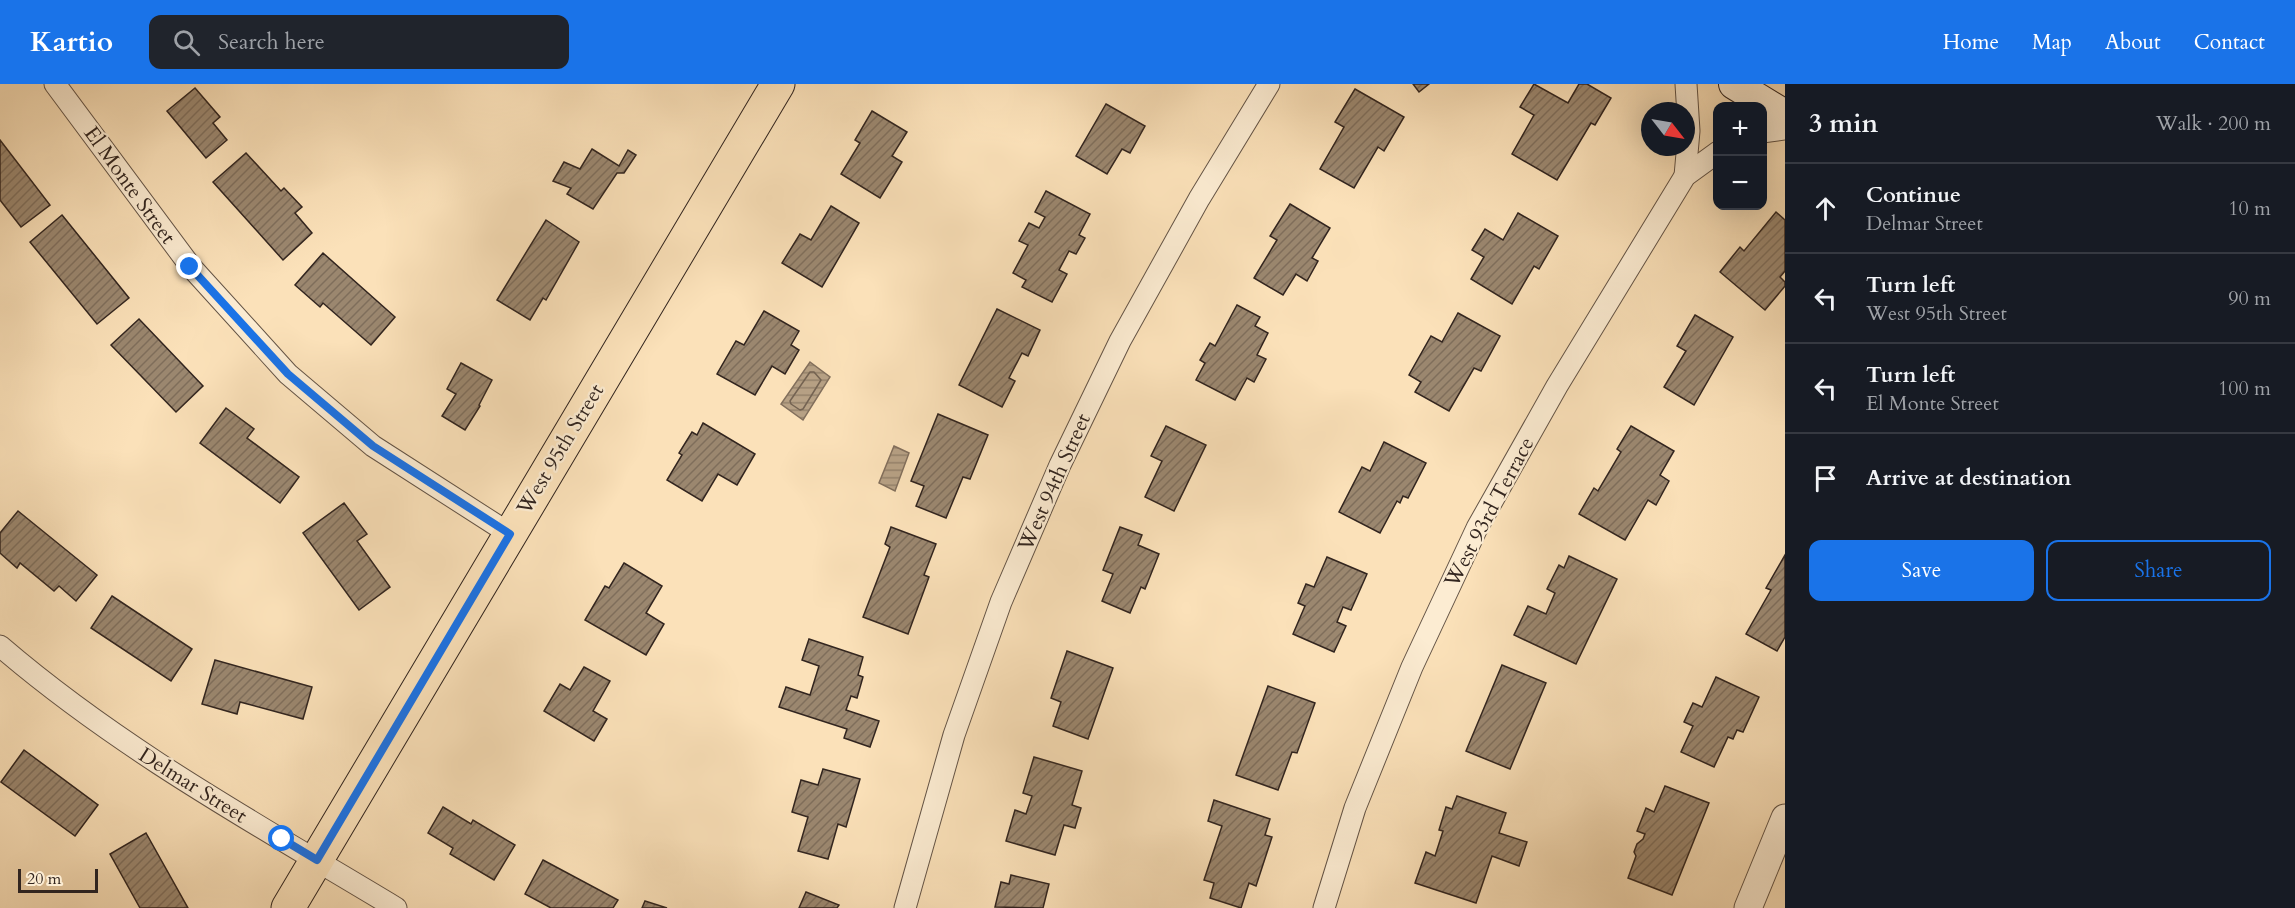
<!DOCTYPE html>
<html lang="en">
<head>
<meta charset="utf-8">
<style>
	body { margin:0; font-family:Cardo,serif; background:#20242c; color:#f1f3f6 }
	.controls { position:absolute; right:18px; top:18px; display:grid; overflow:hidden; border-radius:12px; box-shadow:0 6px 24px #0002 }
	.controls button { width:54px; height:54px; display:grid; place-items:center; padding:0; border:0; border-bottom:2px solid #363941; background:#171b24; color:#f1f3f6; font:30px sans-serif }
	.compass { position:absolute; left:1641px; top:18px; width:54px; height:54px; border-radius:50%; background:#171b24; box-shadow:0 6px 24px #0002; rotate:121deg }
	.scale { position:absolute; left:18px; bottom:15px; width:80px; box-sizing:border-box; padding-left:6px; border:3px solid #32251f; border-top:0; font-size:16px; line-height:21px; white-space:nowrap; color:#32251f; -webkit-text-stroke:4px #fcecd2; paint-order:stroke }
	.stop { position:absolute; width:18px; height:18px; margin:-14px; border:4px solid #1a73e8; border-radius:50%; background:#fff }
	.stop.end { background:#1a73e8; border-color:#fff; box-shadow:0 2px 6px #0008 }
	.list { margin:0; padding:0; list-style:none }
	h2 { display:flex; justify-content:space-between; align-items:center; height:78px; margin:0; padding:0 24px; font-size:26px }
	h2 small { font-size:20px; font-weight:400; color:#9ea1a6 }
	.list li { display:grid; grid-template-columns:39px 1fr auto; gap:18px; align-items:center; box-sizing:border-box; height:90px; padding:0 24px; border-top:2px solid #363941 }
	.list b { display:block; font-size:22px; white-space:nowrap }
	.list p { margin:0; font-size:20px; white-space:nowrap; color:#9ea1a6 }
	.list em { font-size:20px; font-style:normal; color:#9ea1a6 }
	.actions { display:flex; gap:12px; padding:18px 24px }
	.actions a { flex:1; padding:14px 0; border:2px solid #1a73e8; border-radius:12px; text-align:center; font-size:21px; color:#1a73e8 }
	.actions .main { background:#1a73e8; color:#fff }
	.icon { flex:none; width:33px; height:33px; fill:none; stroke:currentColor; stroke-width:2; stroke-linecap:round; stroke-linejoin:round }
	.map { position:relative; flex:none; width:1785px; height:824px; overflow:hidden }
	header { display:flex; align-items:center; gap:36px; box-sizing:border-box; height:84px; padding:0 30px; background:#1a73e8; color:#fff }
	header strong { font-size:28px }
	nav { display:flex; gap:33px; margin-inline-start:auto; font-size:21px }
	.search { width:420px; height:54px; background:#20242c; display:flex; align-items:center; gap:15px; box-sizing:border-box; padding:0 21px; border-radius:12px; color:#9ea1a6; font-size:22px }
	main { display:flex }
	aside { flex:1; background:#171b24 }
	.map>svg:first-child { display:block }
	.water { fill:url(#water-rules); stroke:#826f5c; stroke-width:1.5 }
	.lines { fill:none; stroke-linecap:round; stroke-linejoin:round }
	.shore { stroke:#746352; stroke-width:1.5 }
	.building { fill:url(#building-hatch); stroke:#32251f; stroke-width:1.5 }
	.minor-casing { stroke:#645446; stroke-width:23 }
	.tertiary-casing { stroke:#645446; stroke-width:29 }
	.secondary-casing { stroke:#32251f; stroke-width:32 }
	.primary-casing { stroke:#32251f; stroke-width:35 }
	.minor { stroke:#fcecd2; stroke-width:21 }
	.tertiary { stroke:#fcecd2; stroke-width:27 }
	.secondary { stroke:#fcecd2; stroke-width:30 }
	.primary { stroke:#fbe1b9; stroke-width:33 }
	.route { stroke:#1a73e8; stroke-width:8 }
	.labels { text-anchor:middle; stroke-width:4.5; stroke-linejoin:round; paint-order:stroke }
	.street-label { font-size:21px; fill:#32251f; stroke:#fcecd2 }
</style>
</head>
<body>
<header>
<strong>Kartio</strong>
<div class="search"><svg class="icon" aria-label="search" viewBox="0 0 24 24"><circle cx="10" cy="10" r="6"/><path d="M15 15l6 6"/></svg>Search here</div>
<nav><a>Home</a><a>Map</a><a>About</a><a>Contact</a></nav>
</header>
<main>
<div class="map">
<svg width="1785" height="824" viewBox="0 0 1785 824">
	<defs>
		<pattern id="water-rules" width="6" height="5" patternUnits="userSpaceOnUse" patternTransform="scale(1.5)"><rect width="6" height="5" fill="#b7a185"/><path d="M0 2.5h6" fill="none" stroke="#95836c"/></pattern>
		<pattern id="building-hatch" width="6" height="6" patternUnits="userSpaceOnUse" patternTransform="scale(1.5)"><rect width="6" height="6" fill="#9b876f"/><path d="M-1 1l2-2M0 6l6-6M5 7l2-2" fill="none" stroke="#7f6e5b"/></pattern>
	</defs>
	<rect width="100%" height="100%" fill="#fbe1b9"/>
	<filter id="stains"><feTurbulence type="fractalNoise" baseFrequency=".00333" numOctaves="4"/><feColorMatrix values="0 0 0 0 .2 0 0 0 0 .09 0 0 0 0 .02 0 0 0 .5 -.17"/></filter>
	<radialGradient id="worn" r=".72"><stop offset=".6" stop-color="#630" stop-opacity="0"/><stop offset="1" stop-color="#630" stop-opacity=".3"/></radialGradient>
	<g class="water">
		<polygon points="810,278 830,293 803,336 781,320"/>
		<polygon points="894,362 909,369 895,407 879,399"/>
	</g>
	<g class="lines">
		<polygon class="shore" points="810,288 814,288 821,296 803,325 800,326 791,320 790,317"/>
	</g>
	<g class="building">
		<polygon points="1413,0 1429,0 1419,8"/>
		<polygon points="1534,0 1568,19 1579,0 1587,0 1611,14 1595,41 1591,39 1557,96 1512,70 1534,31 1520,23"/>
		<polygon points="195,4 220,33 213,39 227,56 206,74 167,27"/>
		<polygon points="1355,5 1404,33 1384,67 1378,63 1354,104 1320,85 1344,43 1335,38"/>
		<polygon points="1106,20 1145,42 1130,69 1122,65 1107,90 1076,72"/>
		<polygon points="872,27 907,48 892,72 902,78 880,114 841,90 860,59 855,56"/>
		<polygon points="0,56 50,121 21,143 0,116"/>
		<polygon points="592,65 619,82 628,66 636,71 624,89 617,89 593,125 567,110 571,104 553,97 564,78 580,85"/>
		<polygon points="246,69 281,107 284,104 302,123 295,129 312,149 283,176 213,98"/>
		<polygon points="1046,107 1090,130 1079,151 1085,154 1076,170 1069,167 1059,186 1067,190 1052,218 1022,203 1026,196 1013,189 1028,161 1019,157 1029,139 1039,144 1045,133 1035,128"/>
		<polygon points="1290,120 1330,144 1312,174 1318,177 1307,197 1296,190 1283,211 1254,194 1277,156 1270,152"/>
		<polygon points="831,122 859,139 822,203 782,179 800,150 811,156"/>
		<polygon points="1776,128 1785,136 1785,187 1780,193 1785,198 1785,202 1765,226 1720,188 1740,163 1744,167"/>
		<polygon points="1518,129 1558,152 1539,185 1534,182 1512,220 1471,195 1484,173 1472,166 1485,145 1503,156"/>
		<polygon points="62,131 129,214 97,240 30,158"/>
		<polygon points="546,136 579,158 546,216 543,214 530,236 497,216"/>
		<polygon points="323,169 395,233 371,261 323,219 320,223 295,201"/>
		<polygon points="1237,221 1260,233 1255,242 1268,249 1257,271 1266,275 1254,298 1247,294 1235,316 1196,296 1205,279 1200,276 1210,259 1215,262"/>
		<polygon points="997,225 1040,246 1028,272 1022,269 1009,294 1015,297 1002,323 959,301"/>
		<polygon points="764,227 799,247 791,261 799,266 785,290 772,282 755,311 717,290 736,257 744,261"/>
		<polygon points="1458,229 1500,252 1481,287 1474,284 1449,327 1415,308 1421,298 1409,291 1431,252 1442,258"/>
		<polygon points="1695,231 1733,253 1694,321 1664,303 1686,267 1677,262"/>
		<polygon points="139,235 203,302 176,328 111,261"/>
		<polygon points="461,279 492,296 479,321 480,322 465,346 442,332 456,310 447,305"/>
		<polygon points="226,324 254,345 247,354 299,393 280,419 200,359"/>
		<polygon points="938,330 988,351 970,395 963,393 946,434 916,422 924,402 911,397"/>
		<polygon points="703,339 755,370 737,401 718,390 702,417 667,396 682,371 679,369 692,348 697,351"/>
		<polygon points="1166,342 1206,361 1174,427 1145,413 1162,377 1151,372"/>
		<polygon points="1631,342 1674,367 1660,391 1669,397 1656,421 1648,416 1625,456 1579,430 1594,404 1598,407 1621,368 1617,365"/>
		<polygon points="1384,358 1426,379 1408,414 1403,412 1400,419 1397,417 1380,449 1339,428 1362,383 1370,387"/>
		<polygon points="344,419 367,450 357,457 390,503 359,526 303,449"/>
		<polygon points="18,427 97,491 76,517 59,502 54,507 20,479 17,484 0,469 0,449"/>
		<polygon points="891,443 936,460 924,491 929,493 908,550 863,533 890,463 885,460"/>
		<polygon points="1120,443 1142,451 1138,461 1159,470 1145,505 1141,503 1130,529 1102,517 1113,490 1103,486"/>
		<polygon points="1785,471 1785,553 1777,567 1746,550 1771,506 1766,504"/>
		<polygon points="1569,472 1617,495 1576,580 1514,551 1528,522 1546,530 1555,509 1547,505 1559,481 1564,484"/>
		<polygon points="1327,473 1367,490 1351,526 1343,523 1337,538 1346,542 1334,568 1293,550 1305,522 1298,519 1306,500 1314,503"/>
		<polygon points="624,479 662,502 646,529 664,540 646,571 585,536 605,502 609,504"/>
		<polygon points="112,512 192,565 171,597 91,544"/>
		<polygon points="809,555 863,573 858,591 863,593 857,614 851,612 846,626 879,637 870,663 844,654 847,645 779,623 786,603 810,611 819,582 802,576"/>
		<polygon points="1067,567 1113,584 1088,655 1053,642 1061,618 1051,614"/>
		<polygon points="215,576 312,603 303,635 240,618 237,630 202,620"/>
		<polygon points="1502,581 1546,599 1510,685 1466,667"/>
		<polygon points="584,583 610,597 593,627 607,635 594,657 544,627 560,600 570,606"/>
		<polygon points="1716,593 1759,613 1743,648 1737,646 1733,655 1728,653 1714,683 1681,668 1693,642 1684,638 1693,619 1702,623"/>
		<polygon points="1268,602 1315,619 1297,669 1292,668 1278,706 1236,691"/>
		<polygon points="24,666 98,721 75,752 1,698"/>
		<polygon points="1034,673 1082,687 1072,721 1081,724 1075,744 1064,741 1055,771 1006,757 1015,726 1026,730 1032,712 1023,709"/>
		<polygon points="823,685 860,695 846,743 838,740 828,775 798,767 808,733 792,728 801,696 818,701"/>
		<polygon points="1665,702 1709,719 1672,811 1628,794 1636,772 1634,768 1637,760 1643,755 1645,750 1637,747 1646,724 1654,728"/>
		<polygon points="1457,712 1506,729 1499,749 1527,758 1519,782 1492,772 1476,819 1415,799 1426,768 1435,772 1443,747 1439,746 1446,723 1452,725"/>
		<polygon points="1214,716 1270,735 1265,751 1272,753 1256,802 1249,799 1241,824 1210,814 1214,799 1204,796 1222,742 1208,737"/>
		<polygon points="443,723 471,740 473,736 515,761 494,796 450,770 453,764 428,749"/>
		<polygon points="146,749 188,824 140,824 110,770"/>
		<polygon points="543,776 618,816 613,824 551,824 525,810"/>
		<polygon points="1011,791 1049,800 1043,824 995,823 1001,798 1009,800"/>
		<polygon points="806,808 839,821 837,824 799,824"/>
		<polygon points="645,817 667,824 642,824"/>
	</g>
	<g class="lines">
		<defs>
			<g id="minor">
				<polyline points="55,0 191,183 288,290 373,362 510,450"/>
				<polyline points="1762,48 1785,45"/>
				<polyline points="1685,92 1689,47 1686,0"/>
				<path d="M0 562C121 666 260 742 396 824"/>
				<polyline points="905,824 954,651 1001,518 1060,381 1120,257 1199,115 1269,0"/>
				<polyline points="1324,824 1355,724 1412,583 1477,444 1557,302 1685,92 1718,68"/>
			</g>
			<polyline id="tertiary" points="1748,824 1785,734"/>
			<polyline id="secondary" points="1734,0 1785,31"/>
			<polyline id="primary" points="288,824 778,0"/>
		</defs>
		<use href="#minor" class="minor-casing"/>
		<use href="#tertiary" class="tertiary-casing"/>
		<use href="#secondary" class="secondary-casing"/>
		<use href="#primary" class="primary-casing"/>
		<use href="#minor" class="minor"/>
		<use href="#tertiary" class="tertiary"/>
		<use href="#secondary" class="secondary"/>
		<use href="#primary" class="primary"/>
	</g>
	<g class="lines">
		<polyline class="route" points="190,183 288,290 373,362 510,450 317,776 282,755"/>
	</g>
	<g class="labels">
		<g class="street-label">
			<text transform="translate(130 101) rotate(54)" y="7">El Monte Street</text>
			<text transform="translate(560 365) rotate(-59)" y="7">West 95th Street</text>
			<text transform="translate(1054 398) rotate(-66)" y="7">West 94th Street</text>
			<text transform="translate(1489 428) rotate(-62)" y="7">West 93rd Terrace</text>
			<text transform="translate(193 701) rotate(32)" y="7">Delmar Street</text>
		</g>
	</g>
	<rect width="100%" height="100%" filter="url(#stains)"/>
	<rect width="100%" height="100%" fill="url(#worn)"/>
</svg>
<div class="controls">
<button>+</button>
<button>−</button>
</div>
<svg class="compass" viewBox="-18 -18 36 36"><path d="M0-13l5 13h-10z" fill="#e53935"/><path d="M0 13l5-13h-10z" fill="#9ea1a6"/></svg>
<div class="scale">20 m</div>
<div class="stop" style="left:282px;top:755px"></div>
<div class="stop end" style="left:190px;top:183px"></div>
</div>
<aside>
<h2>3 min<small>Walk · 200 m</small></h2>
<ul class="list">
<li><svg class="icon" aria-label="ahead" viewBox="0 0 24 24"><path d="M12 20V5M6 11l6-6 6 6"/></svg><div><b>Continue</b><p>Delmar Street</p></div><em>10 m</em></li>
<li><svg class="icon" aria-label="left" viewBox="0 0 24 24"><path d="M17 20v-9H6M10 6l-5 5 5 5"/></svg><div><b>Turn left</b><p>West 95th Street</p></div><em>90 m</em></li>
<li><svg class="icon" aria-label="left" viewBox="0 0 24 24"><path d="M17 20v-9H6M10 6l-5 5 5 5"/></svg><div><b>Turn left</b><p>El Monte Street</p></div><em>100 m</em></li>
<li><svg class="icon" aria-label="arrive" viewBox="0 0 24 24"><path d="M6 21V4h12l-3 4 3 4H6"/></svg><div><b>Arrive at destination</b></div></li>
</ul>
<div class="actions"><a class="main">Save</a><a>Share</a></div>
</aside>
</main>
</body>
</html>
